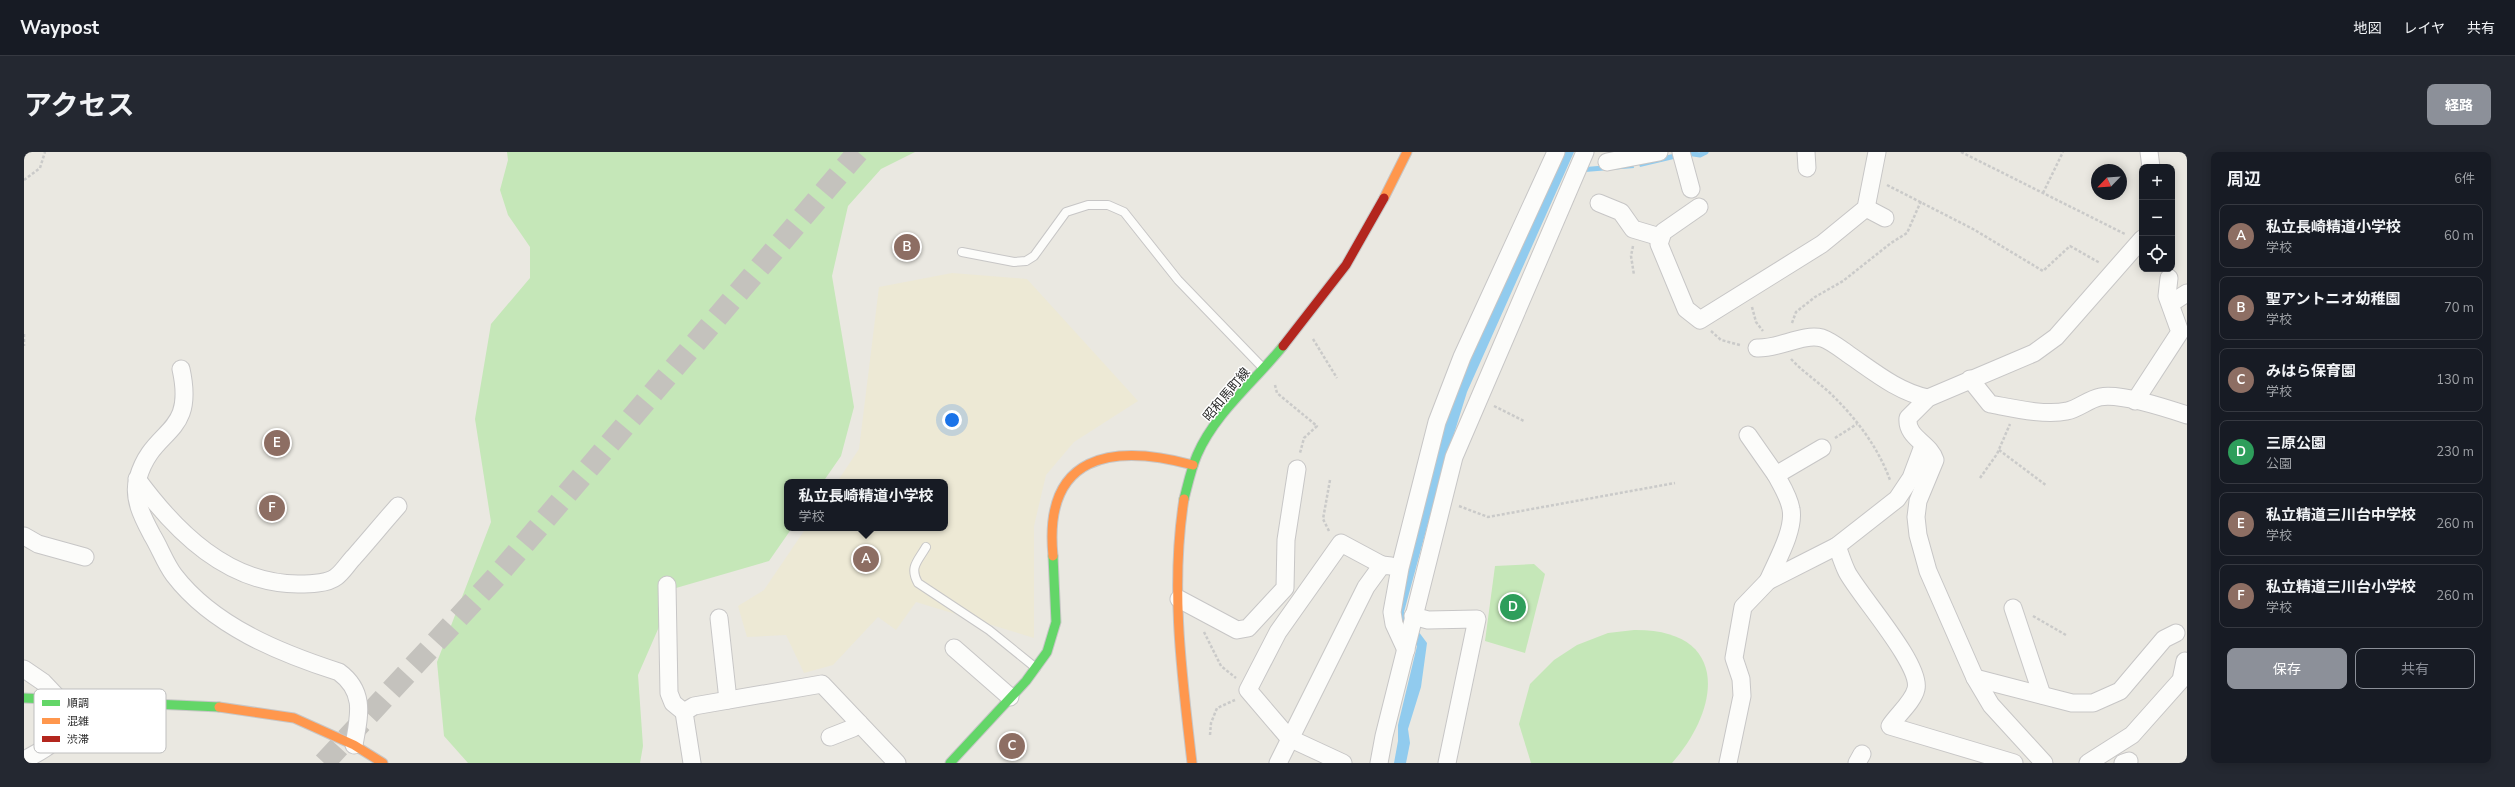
<!DOCTYPE html>
<html lang="ja">
<head>
<meta charset="utf-8">
<style>
	body { margin:0; font-family:"Nunito Sans","Noto Sans JP",sans-serif; background:#242831; color:#f1f3f6 }
	.controls { position:absolute; right:12px; top:12px; display:grid; overflow:hidden; border-radius:8px; box-shadow:0 2px 10px #0003 }
	.controls button { width:36px; height:36px; display:grid; place-items:center; padding:0; border:0; border-bottom:1px solid #363941; background:#171b24; color:#f1f3f6; font:20px sans-serif }
	.compass { position:absolute; left:2067px; top:12px; width:36px; height:36px; border-radius:50%; background:#171b24; box-shadow:0 2px 10px #0003; rotate:245deg }
	.you { position:absolute; left:928px; top:268px; width:14px; height:14px; margin:-10px; border:3px solid #fff; border-radius:50%; background:#1a73e8; box-shadow:0 0 0 6px #1a73e833 }
	.badge { display:grid; place-items:center; width:26px; height:26px; border-radius:50%; background:#8c9099; color:#fff; font-size:13px; font-weight:700 }
	.pin { position:absolute; translate:-50% -50%; border:2px solid #fff; box-shadow:0 1px 4px #0006 }
	.popup { position:absolute; left:760px; top:327px; width:164px; height:52px; box-sizing:border-box; display:grid; place-content:center; border-radius:8px; background:#171b24; filter:drop-shadow(0 1px 3px #0005); font-size:13px; white-space:nowrap; color:#9ea1a6 }
	.popup b { font-size:15px; color:#f1f3f6 }
	.popup::after { content:''; position:absolute; left:50%; top:100%; margin-left:-8px; border:8px solid transparent; border-top-color:#171b24 }
	.list { margin:0; padding:0; list-style:none }
	h2 { display:flex; justify-content:space-between; align-items:center; height:52px; margin:0; padding:0 16px; font-size:17px }
	h2 small { font-size:13px; font-weight:400; color:#9ea1a6 }
	.list li { display:grid; grid-template-columns:26px 1fr auto; gap:12px; align-items:center; box-sizing:border-box; height:64px; margin:0 8px 8px; padding:0 8px; border:1px solid #363941; border-radius:8px }
	.list b { display:block; font-size:15px; white-space:nowrap }
	.list p { margin:0; font-size:13px; white-space:nowrap; color:#9ea1a6 }
	.list em { font-size:13px; font-style:normal; color:#9ea1a6 }
	.actions { display:flex; gap:8px; padding:12px 16px }
	.actions a { flex:1; padding:9px 0; border:1px solid #8c9099; border-radius:8px; text-align:center; font-size:14px; color:#8c9099 }
	.actions .main { background:#8c9099; color:#fff }
	.icon { flex:none; width:22px; height:22px; fill:none; stroke:currentColor; stroke-width:2; stroke-linecap:round; stroke-linejoin:round }
	.map { position:relative; flex:none; width:2163px; height:611px; overflow:hidden; border-radius:8px }
	header { display:flex; align-items:center; gap:24px; box-sizing:border-box; height:56px; padding:0 20px; background:#171b24; border-bottom:1px solid #363941 }
	header strong { font-size:19px }
	nav { display:flex; gap:22px; margin-inline-start:auto; font-size:14px }
	.intro { display:flex; align-items:center; justify-content:space-between; box-sizing:border-box; height:96px; padding:0 24px }
	h1 { margin:0; font-size:28px }
	.button { padding:10px 18px; border-radius:8px; background:#8c9099; color:#fff; font-size:14px; font-weight:700 }
	main { display:flex; gap:24px; padding:0 24px }
	aside { flex:1; background:#171b24; border-radius:8px; box-shadow:0 2px 10px #0003 }
	.map>svg:first-child { display:block }
	.education { fill:#ede9d5 }
	.green { fill:#c5e7b8 }
	.water { fill:#91cbee }
	.lines { fill:none; stroke-linecap:round; stroke-linejoin:round }
	.stream { stroke:#91cbee; stroke-width:5 }
	.highway-tunnel { stroke:#c4c2bd; stroke-width:22; stroke-dasharray:22 11; stroke-linecap:butt }
	.lane-casing { stroke:#c7c6c6; stroke-width:10 }
	.street-casing { stroke:#c7c6c6; stroke-width:19 }
	.fast-casing { stroke:#c7c6c6; stroke-width:11 }
	.slow-casing { stroke:#c7c6c6; stroke-width:11 }
	.jam-casing { stroke:#c7c6c6; stroke-width:11 }
	.path { stroke:#cacac9; stroke-width:2.5; stroke-dasharray:3 2; stroke-linecap:butt }
	.lane { stroke:#fcfcfa; stroke-width:8 }
	.street { stroke:#fcfcfa; stroke-width:17 }
	.fast { stroke:#63d668; stroke-width:9 }
	.slow { stroke:#ff974d; stroke-width:9 }
	.jam { stroke:#b3261e; stroke-width:9 }
	.labels { text-anchor:middle; stroke-width:3; stroke-linejoin:round; paint-order:stroke }
	.street-label { font-size:13px; fill:#2b2b2b; stroke:#fff }
	.key { fill:#fff; stroke:#bfbfbf; stroke-width:1 }
	.key-label { font-size:11px; fill:#2b2b2b }
</style>
</head>
<body>
<header>
<strong>Waypost</strong>
<nav><a>地図</a><a>レイヤ</a><a>共有</a></nav>
</header>
<div class="intro"><h1>アクセス</h1><a class="button">経路</a></div>
<main>
<div class="map">
<svg width="2163" height="611" viewBox="0 0 2163 611">
	<rect width="100%" height="100%" fill="#eae8e1"/>
	<polygon class="education" points="928,121 1003,127 1114,249 1050,290 1022,323 1010,374 1010,486 892,450 872,478 854,465 809,513 780,521 762,483 723,485 714,454 740,438 782,376 921,376 921,330 813,330 835,297 855,135"/>
	<g class="green">
		<polygon points="483,0 891,0 857,17 824,54 808,124 830,255 817,304 799,330 763,330 763,376 768,376 745,409 652,436 614,523 619,594 616,611 444,611 420,584 413,510 467,370 451,267 467,172 506,126 506,95 484,63 476,38 484,8"/>
		<polygon points="1510,412 1521,422 1501,501 1461,489 1471,414"/>
		<path d="M1610 478C1706 477 1697 556 1648 611H1507L1495 572 1506 532 1530 508 1553 493 1584 481Z"/>
	</g>
	<g class="water">
		<polygon points="1536,0 1550,0 1443,240 1416,327 1380,460 1403,491 1397,535 1384,577 1386,591 1382,611 1370,611 1374,589 1374,573 1393,494 1378,476 1372,465 1384,402 1431,235"/>
		<polygon points="1653,1 1654,6 1616,15 1614,10"/>
		<polygon points="1609,11 1610,16 1561,20 1562,15"/>
	</g>
	<g class="lines">
		<polyline class="stream" points="1663,1 1676,3 1682,0"/>
		<polyline class="highway-tunnel" points="300,611 472,425 834,0"/>
		<defs>
			<g id="lane">
				<polyline points="938,100 990,110 1002,109 1010,104 1042,60 1064,53 1084,53 1100,60 1154,128 1239,216"/>
				<path d="M902 395C894 409 885 415 894 431L965 478 1012 516"/>
			</g>
			<g id="street">
				<polyline points="1657,0 1667,37"/>
				<polyline points="1782,0 1783,16"/>
				<polyline points="2125,0 2127,15"/>
				<polyline points="1583,10 1635,0"/>
				<polyline points="1575,51 1597,60 1609,77 1636,85"/>
				<polyline points="1675,55 1639,80 1635,92 1662,157 1676,168 1798,92 1842,56 1853,0"/>
				<polyline points="1842,56 1861,66"/>
				<polyline points="2152,148 2163,141"/>
				<path d="M1733 196C1755 197 1779 181 1798 186 1807 189 1817 197 1824 202 1849 219 1874 240 1904 246"/>
				<path d="M157 217C172 285 129 274 114 326 108 346 119 366 128 383 136 396 141 411 150 423 189 474 256 501 315 520 342 540 335 564 330 593"/>
				<path d="M1946 227 1966 252C1988 256 2021 264 2043 259 2054 257 2065 247 2076 245 2097 241 2142 256 2163 263"/>
				<polyline points="2111,249 2156,180 2143,144 2145,126"/>
				<polyline points="1724,283 1752,323"/>
				<path d="M113 327C152 380 204 432 274 432 284 432 303 432 312 425 319 420 324 411 330 405 345 388 359 371 374 354"/>
				<polyline points="0,384 14,392 61,405"/>
				<path d="M1813 394C1816 402 1819 412 1823 420 1835 443 1898 513 1892 537 1889 550 1873 563 1866 574L1990 611"/>
				<path d="M1744 429C1752 410 1771 378 1767 357 1765 345 1758 334 1752 323L1798 296"/>
				<polyline points="643,433 645,541 649,551 660,560"/>
				<polyline points="1155,447 1213,478 1224,476 1261,436 1262,388 1273,317"/>
				<polyline points="1989,456 2018,543"/>
				<polyline points="1389,464 1404,468 1453,467 1423,611"/>
				<polyline points="695,466 704,548"/>
				<polyline points="930,496 986,545"/>
				<polyline points="1382,498 1370,472 1368,460 1376,416 1413,270 1438,205 1532,0"/>
				<polyline points="0,517 19,530 37,549"/>
				<polyline points="1951,526 2048,551 2069,551 2096,539 2140,487 2152,481"/>
				<polyline points="806,585 829,576 835,571"/>
				<path d="M0 608C34 591 37 585 50 549"/>
				<polyline points="668,611 660,560 670,554 798,532 873,611"/>
				<polyline points="1254,611 1342,435 1358,413 1367,414"/>
				<polyline points="1319,611 1265,586 1224,538 1254,480 1317,391 1358,413"/>
				<polyline points="1355,611 1360,584 1430,305 1561,0"/>
				<polyline points="1704,611 1718,544 1717,527 1710,506 1719,455 1744,429 1813,394 1873,347 1887,326 1899,294"/>
				<polyline points="1833,611 1838,602"/>
				<path d="M2020 611 1967 553 1951 526 1904 419 1894 383 1892 365 1894 349 1911 308C1906 291 1882 286 1884 266L1904 246 2010 201 2032 185 2118 87"/>
				<polyline points="2064,611 2108,583 2157,528 2161,509"/>
				<polyline points="2099,611 2105,609"/>
			</g>
			<g id="fast">
				<path d="M1160 347C1164 332 1167 317 1173 303 1191 261 1231 229 1259 194"/>
				<polyline points="0,546 195,555"/>
				<polyline points="926,611 1002,529 1023,500 1032,470 1029,404"/>
			</g>
			<g id="slow">
				<polyline points="1360,46 1383,0"/>
				<path d="M1160 347C1146 435 1158 524 1168 611"/>
				<path d="M1029 404C1019 302 1088 291 1169 313"/>
				<polyline points="195,555 270,566 330,593 359,611"/>
			</g>
			<polyline id="jam" points="1259,194 1322,113 1360,46"/>
		</defs>
		<use href="#lane" class="lane-casing"/>
		<use href="#street" class="street-casing"/>
		<use href="#fast" class="fast-casing"/>
		<use href="#slow" class="slow-casing"/>
		<use href="#jam" class="jam-casing"/>
		<g class="path">
			<polyline points="1937,0 2101,82"/>
			<polyline points="0,28 16,16 21,0"/>
			<polyline points="1863,33 1949,77 2019,119 2046,94 2076,111"/>
			<polyline points="2019,41 2039,0"/>
			<polyline points="1609,94 1607,104 1610,123"/>
			<polyline points="1728,155 1732,170 1739,179"/>
			<polyline points="1768,171 1772,160 1791,145 1819,129 1867,91 1883,81 1897,49"/>
			<polyline points="1687,179 1697,188 1716,193"/>
			<polyline points="0,182 0,194"/>
			<polyline points="1289,187 1313,226"/>
			<path d="M1767 207C1779 220 1793 229 1806 241 1832 266 1854 295 1866 328"/>
			<polyline points="1251,233 1253,241 1293,274 1280,286 1276,301"/>
			<polyline points="1470,254 1500,269"/>
			<polyline points="1811,286 1833,272"/>
			<polyline points="1975,298 2023,334"/>
			<polyline points="1956,326 1973,302 1986,272"/>
			<polyline points="1435,354 1464,365 1651,331"/>
			<polyline points="1305,379 1299,367 1306,328"/>
			<polyline points="2009,464 2042,483"/>
			<polyline points="1180,480 1197,514 1212,526"/>
			<polyline points="1186,583 1187,571 1193,556 1211,548"/>
		</g>
		<use href="#lane" class="lane"/>
		<use href="#street" class="street"/>
		<use href="#fast" class="fast"/>
		<use href="#slow" class="slow"/>
		<use href="#jam" class="jam"/>
	</g>
	<g class="labels">
		<g class="street-label">
			<text transform="translate(1202 242) rotate(-50)" y="5">昭和馬町線</text>
		</g>
	</g>
	<rect x="10" y="537" width="132" height="64" rx="6" class="key"/>
	<rect x="18" y="548" width="18" height="6" fill="#63d668"/>
	<rect x="18" y="566" width="18" height="6" fill="#ff974d"/>
	<rect x="18" y="584" width="18" height="6" fill="#b3261e"/>
	<g class="key-label">
		<text x="43" y="555">順調</text>
		<text x="43" y="573">混雑</text>
		<text x="43" y="591">渋滞</text>
	</g>
</svg>
<div class="controls">
<button>+</button>
<button>−</button>
<button><svg class="icon" aria-label="locate" viewBox="0 0 24 24"><circle cx="12" cy="12" r="6"/><path d="M12 2v4M12 18v4M2 12h4M18 12h4"/></svg></button>
</div>
<svg class="compass" viewBox="-18 -18 36 36"><path d="M0-13l5 13h-10z" fill="#e53935"/><path d="M0 13l5-13h-10z" fill="#9ea1a6"/></svg>
<div class="you"></div>
<div class="pin badge" style="left:842px;top:407px;background:#8d6e63">A</div>
<div class="popup"><b>私立長崎精道小学校</b>学校</div>
<div class="pin badge" style="left:883px;top:95px;background:#8d6e63">B</div>
<div class="pin badge" style="left:988px;top:594px;background:#8d6e63">C</div>
<div class="pin badge" style="left:1489px;top:455px;background:#2e9e5b">D</div>
<div class="pin badge" style="left:253px;top:291px;background:#8d6e63">E</div>
<div class="pin badge" style="left:248px;top:356px;background:#8d6e63">F</div>
</div>
<aside>
<h2>周辺<small>6件</small></h2>
<ul class="list">
<li><span class="badge" style="background:#8d6e63">A</span><div><b>私立長崎精道小学校</b><p>学校</p></div><em>60 m</em></li>
<li><span class="badge" style="background:#8d6e63">B</span><div><b>聖アントニオ幼稚園</b><p>学校</p></div><em>70 m</em></li>
<li><span class="badge" style="background:#8d6e63">C</span><div><b>みはら保育園</b><p>学校</p></div><em>130 m</em></li>
<li><span class="badge" style="background:#2e9e5b">D</span><div><b>三原公園</b><p>公園</p></div><em>230 m</em></li>
<li><span class="badge" style="background:#8d6e63">E</span><div><b>私立精道三川台中学校</b><p>学校</p></div><em>260 m</em></li>
<li><span class="badge" style="background:#8d6e63">F</span><div><b>私立精道三川台小学校</b><p>学校</p></div><em>260 m</em></li>
</ul>
<div class="actions"><a class="main">保存</a><a>共有</a></div>
</aside>
</main>
</body>
</html>
